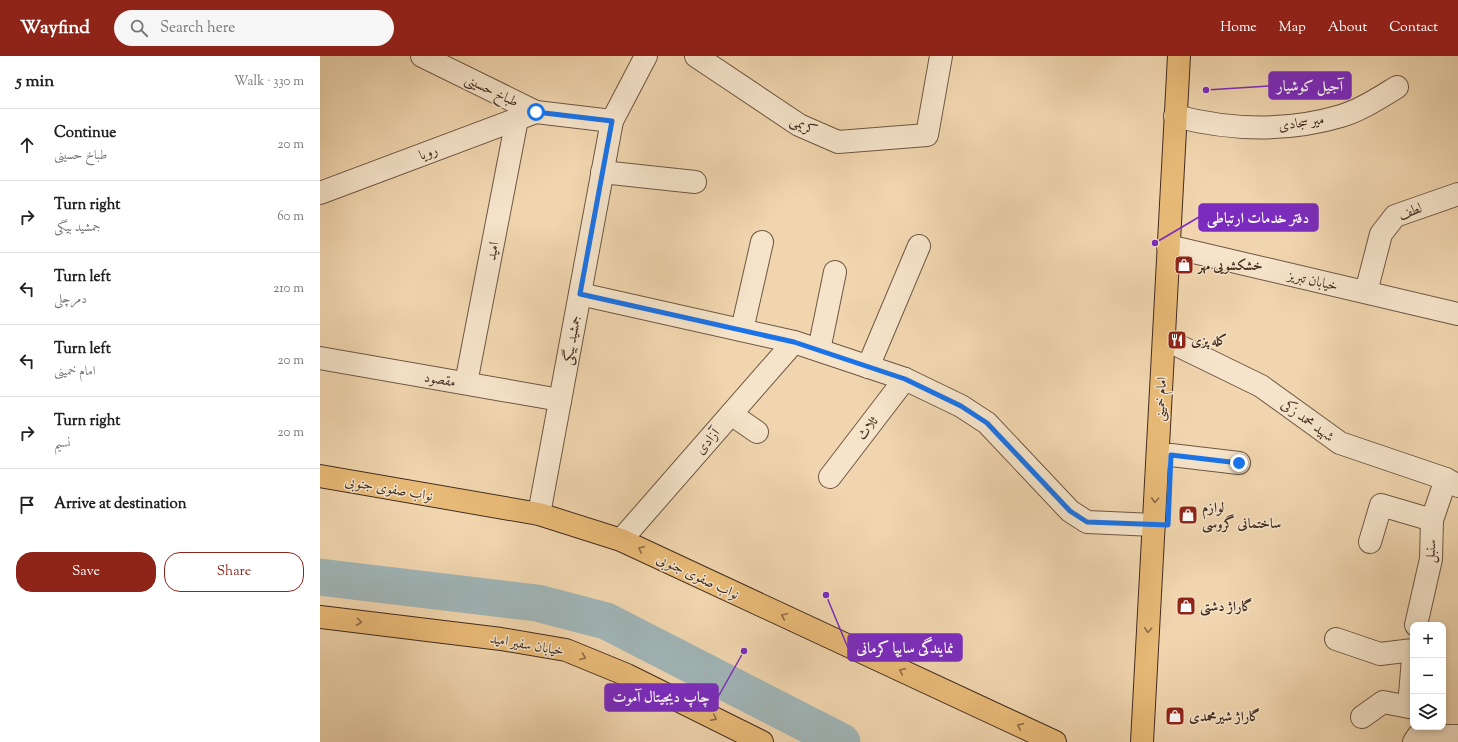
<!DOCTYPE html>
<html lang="en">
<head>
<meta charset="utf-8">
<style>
	body { margin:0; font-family:"Sorts Mill Goudy",Amiri,serif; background:#f6f6f6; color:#202124 }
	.controls { position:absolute; right:12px; bottom:12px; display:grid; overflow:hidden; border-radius:8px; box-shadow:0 2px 6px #0003 }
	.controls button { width:36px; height:36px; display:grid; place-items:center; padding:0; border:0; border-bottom:1px solid #e0e0e0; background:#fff; color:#202124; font:20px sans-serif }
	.stop { position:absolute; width:12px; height:12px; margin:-9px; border:3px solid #1a73e8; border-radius:50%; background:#fff }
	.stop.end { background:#1a73e8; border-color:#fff; box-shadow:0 1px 4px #0008 }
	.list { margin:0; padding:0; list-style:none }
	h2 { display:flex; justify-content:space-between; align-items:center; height:52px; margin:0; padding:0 16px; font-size:17px }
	h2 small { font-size:13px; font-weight:400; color:#757577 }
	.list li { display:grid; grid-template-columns:26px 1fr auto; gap:12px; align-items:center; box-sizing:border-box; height:72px; padding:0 16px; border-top:1px solid #e0e0e0 }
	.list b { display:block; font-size:15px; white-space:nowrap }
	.list p { margin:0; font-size:13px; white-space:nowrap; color:#757577 }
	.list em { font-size:13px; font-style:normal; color:#757577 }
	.actions { display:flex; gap:8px; padding:12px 16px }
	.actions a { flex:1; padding:9px 0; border:1px solid #8f2418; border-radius:16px; text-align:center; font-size:14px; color:#8f2418 }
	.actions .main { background:#8f2418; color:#fff }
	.icon { flex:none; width:22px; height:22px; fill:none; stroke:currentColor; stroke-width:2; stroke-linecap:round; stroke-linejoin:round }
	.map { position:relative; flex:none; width:1138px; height:686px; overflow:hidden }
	header { display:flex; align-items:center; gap:24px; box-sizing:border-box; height:56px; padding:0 20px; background:#8f2418; color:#fff }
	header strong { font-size:19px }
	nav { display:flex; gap:22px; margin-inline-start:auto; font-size:14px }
	.search { width:280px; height:36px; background:#f6f6f6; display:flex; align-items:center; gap:10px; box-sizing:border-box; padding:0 14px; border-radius:22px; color:#757577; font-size:15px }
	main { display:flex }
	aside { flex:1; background:#fff }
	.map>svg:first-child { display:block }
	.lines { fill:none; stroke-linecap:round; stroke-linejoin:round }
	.river { stroke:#a0b5b7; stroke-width:37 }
	.minor-casing { stroke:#6e5644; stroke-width:24 }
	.major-casing { stroke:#422c20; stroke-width:24 }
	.minor { stroke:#f5e4ca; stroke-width:22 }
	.major { stroke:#e8ba77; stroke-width:22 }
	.oneway { stroke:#8d6c47 }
	.route { stroke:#1a73e8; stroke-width:5 }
	.labels { text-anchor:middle; stroke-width:3; stroke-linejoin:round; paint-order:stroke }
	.street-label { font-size:14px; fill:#422c20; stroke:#f5e4ca }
	.poi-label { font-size:14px; font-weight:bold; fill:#422c20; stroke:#f5e4ca; text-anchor:start }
	.leader { fill:none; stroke:#7b2cbf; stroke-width:1.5 }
	.callout-dot { fill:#7b2cbf; stroke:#f5e4ca; stroke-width:1.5 }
	.callout { fill:#7b2cbf; stroke:#7b2cbf; stroke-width:1.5 }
	.callout-label { font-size:15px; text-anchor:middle; font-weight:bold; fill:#fff }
</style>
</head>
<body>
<header>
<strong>Wayfind</strong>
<div class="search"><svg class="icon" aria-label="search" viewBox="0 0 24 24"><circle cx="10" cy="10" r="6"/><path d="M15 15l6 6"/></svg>Search here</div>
<nav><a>Home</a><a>Map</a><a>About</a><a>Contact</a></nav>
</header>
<main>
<aside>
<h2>5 min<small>Walk · 330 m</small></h2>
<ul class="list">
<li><svg class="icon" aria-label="ahead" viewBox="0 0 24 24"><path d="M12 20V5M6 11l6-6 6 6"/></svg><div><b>Continue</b><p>طباخ حسینی</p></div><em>20 m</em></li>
<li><svg class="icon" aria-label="right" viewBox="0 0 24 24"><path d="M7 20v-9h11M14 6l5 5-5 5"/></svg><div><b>Turn right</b><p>جمشید بیگی</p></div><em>60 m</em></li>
<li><svg class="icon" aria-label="left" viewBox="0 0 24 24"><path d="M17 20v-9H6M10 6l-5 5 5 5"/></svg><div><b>Turn left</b><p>دمرچلی</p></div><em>210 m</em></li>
<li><svg class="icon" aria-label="left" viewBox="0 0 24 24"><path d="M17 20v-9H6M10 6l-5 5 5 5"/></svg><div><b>Turn left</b><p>امام خمینی</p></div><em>20 m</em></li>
<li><svg class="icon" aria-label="right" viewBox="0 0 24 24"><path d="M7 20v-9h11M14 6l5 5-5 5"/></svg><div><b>Turn right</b><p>نسیم</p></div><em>20 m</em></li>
<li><svg class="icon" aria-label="arrive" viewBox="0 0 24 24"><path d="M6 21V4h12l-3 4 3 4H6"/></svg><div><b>Arrive at destination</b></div></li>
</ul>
<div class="actions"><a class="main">Save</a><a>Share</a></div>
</aside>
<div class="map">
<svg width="1138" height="686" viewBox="0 0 1138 686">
	<rect width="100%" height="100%" fill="#f0d5ae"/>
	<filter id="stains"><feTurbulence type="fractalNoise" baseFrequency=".005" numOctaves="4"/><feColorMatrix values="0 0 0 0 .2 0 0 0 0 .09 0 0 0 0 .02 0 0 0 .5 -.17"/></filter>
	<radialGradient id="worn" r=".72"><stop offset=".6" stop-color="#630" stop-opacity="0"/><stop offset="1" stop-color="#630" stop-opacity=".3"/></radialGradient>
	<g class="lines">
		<polyline class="river" points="0,521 217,547 286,565 522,686"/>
		<defs>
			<g id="minor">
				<polyline points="102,0 216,56 292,65"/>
				<polyline points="376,0 479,69 518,86 607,79 621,0"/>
				<path d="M855 60C909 74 967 76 1021 60 1041 54 1059 42 1077 31"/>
				<polyline points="282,116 375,126"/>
				<polyline points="0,137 216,56"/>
				<polyline points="848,190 1138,258"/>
				<polyline points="1046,236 1061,178 1075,160 1138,138"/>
				<polyline points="260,238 474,286 585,323 641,350 667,367 750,455 767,466 834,469"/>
				<polyline points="422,274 442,186"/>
				<polyline points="844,285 857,289 941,330 1020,387 1126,423 1138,430"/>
				<polyline points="499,294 515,216"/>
				<polyline points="0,302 240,344"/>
				<polyline points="548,311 599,190"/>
				<polyline points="146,327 197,63"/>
				<polyline points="411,358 437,376"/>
				<polyline points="851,399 919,407"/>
				<polyline points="510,421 585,323"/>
				<polyline points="219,458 292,65 326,0"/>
				<polyline points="301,484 474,286"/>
				<polyline points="1050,486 1061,449 1112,464"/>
				<polyline points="1096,569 1111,503 1112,464 1126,423"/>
				<polyline points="1016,583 1060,598 1093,594"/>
				<polyline points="1042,661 1063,646 1089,651 1093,602"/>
				<polyline points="1094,686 1098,680 1138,680"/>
			</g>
			<g id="major">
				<polyline points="0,420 219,458 301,484 735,686"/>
				<polyline points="0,561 181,583 246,594 307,619 442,686"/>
				<polyline points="822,686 859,0"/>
			</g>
		</defs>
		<use href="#minor" class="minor-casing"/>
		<use href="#major" class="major-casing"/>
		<use href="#minor" class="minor"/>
		<use href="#major" class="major"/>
	</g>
	<defs><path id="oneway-chevron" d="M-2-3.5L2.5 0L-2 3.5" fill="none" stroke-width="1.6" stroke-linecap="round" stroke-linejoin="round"/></defs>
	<g class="oneway">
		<use href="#oneway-chevron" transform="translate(835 444) rotate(93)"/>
		<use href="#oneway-chevron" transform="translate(321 493) rotate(-155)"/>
		<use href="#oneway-chevron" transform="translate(464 560) rotate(-155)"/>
		<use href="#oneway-chevron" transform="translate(39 566) rotate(7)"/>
		<use href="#oneway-chevron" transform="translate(828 574) rotate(93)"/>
		<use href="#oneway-chevron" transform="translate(263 601) rotate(22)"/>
		<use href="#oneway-chevron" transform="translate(582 615) rotate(-155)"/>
		<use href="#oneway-chevron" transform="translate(394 662) rotate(26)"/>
		<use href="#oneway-chevron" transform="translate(700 670) rotate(-155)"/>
	</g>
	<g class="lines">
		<polyline class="route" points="216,56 292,65 260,238 474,286 585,323 641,350 667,367 750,455 767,466 848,469 851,399 919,407"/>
	</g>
	<defs>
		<symbol id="shop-square" viewBox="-11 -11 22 22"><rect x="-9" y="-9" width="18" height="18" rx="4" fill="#8f2418" stroke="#f5e4ca"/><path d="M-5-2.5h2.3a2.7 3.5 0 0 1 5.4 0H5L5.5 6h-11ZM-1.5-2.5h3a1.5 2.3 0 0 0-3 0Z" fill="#fff"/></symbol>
		<symbol id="restaurant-square" viewBox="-11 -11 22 22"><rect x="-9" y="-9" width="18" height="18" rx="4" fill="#8f2418" stroke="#f5e4ca"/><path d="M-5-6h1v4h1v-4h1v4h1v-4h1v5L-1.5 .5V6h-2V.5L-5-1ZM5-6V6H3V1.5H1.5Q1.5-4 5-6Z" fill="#fff"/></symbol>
	</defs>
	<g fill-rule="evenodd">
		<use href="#shop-square" x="853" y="198" width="22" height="22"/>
		<use href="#restaurant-square" x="846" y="273" width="22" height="22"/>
		<use href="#shop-square" x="857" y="448" width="22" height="22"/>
		<use href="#shop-square" x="855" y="539" width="22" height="22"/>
		<use href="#shop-square" x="844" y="649" width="22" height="22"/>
	</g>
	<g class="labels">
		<g class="street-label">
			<text transform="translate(172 34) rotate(26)" y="5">طباخ حسینی</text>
			<text transform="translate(981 66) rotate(-9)" y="5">میر سجادی</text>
			<text transform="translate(484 69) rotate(28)" y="5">کریمی</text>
			<text transform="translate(108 96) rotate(-20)" y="5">رویا</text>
			<text transform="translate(1090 155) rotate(-21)" y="5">لطف</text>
			<text transform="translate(172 195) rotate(-79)" y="5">امید</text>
			<text transform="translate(993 224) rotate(13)" y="5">خیابان تبریز</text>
			<text transform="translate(251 284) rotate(-80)" y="5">جمشید بیگی</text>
			<text transform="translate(120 323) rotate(10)" y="5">مقصود</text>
			<text transform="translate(840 343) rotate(-87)" y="5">امام خمینی</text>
			<text transform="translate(988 364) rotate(36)" y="5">شهید محمد زکی</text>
			<text transform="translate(547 372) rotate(-53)" y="5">ثلاث</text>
			<text transform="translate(387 385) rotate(-49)" y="5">آزادی</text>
			<text transform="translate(69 432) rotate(10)" y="5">نواب صفوی جنوبی</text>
			<text transform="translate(1110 495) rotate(-85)" y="5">سنبل</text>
			<text transform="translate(378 520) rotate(25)" y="5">نواب صفوی جنوبی</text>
			<text transform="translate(207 588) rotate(10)" y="5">خیابان سفیر امید</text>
		</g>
		<g class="poi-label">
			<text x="878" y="214">خشکشویی مهر</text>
			<text x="871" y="289">کله پزی</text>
			<text x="882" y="456">لوازم<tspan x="882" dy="16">ساختمانی گروسی</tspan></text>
			<text x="880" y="555">گاراژ دشتی</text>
			<text x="869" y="665">گاراژ شیرمحمدی</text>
		</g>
	</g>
	<path class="leader" d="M886 34L949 30M835 187L879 161M506 539L528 592M424 595L398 641"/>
	<g class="callout-dot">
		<circle cx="886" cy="34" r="4"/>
		<circle cx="835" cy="187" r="4"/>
		<circle cx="506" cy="539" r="4"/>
		<circle cx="424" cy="595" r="4"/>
	</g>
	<g class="callout">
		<rect x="949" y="16" width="82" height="27" rx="4"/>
		<rect x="879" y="148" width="119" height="27" rx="4"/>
		<rect x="528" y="578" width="114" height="27" rx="4"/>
		<rect x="285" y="628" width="113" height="27" rx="4"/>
	</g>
	<g class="callout-label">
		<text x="990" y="35">آجیل کوشیار</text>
		<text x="938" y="167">دفتر خدمات ارتباطی</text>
		<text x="585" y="597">نمایندگی سایپا کرمانی</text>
		<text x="341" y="646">چاپ دیجیتال آموت</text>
	</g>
	<rect width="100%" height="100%" filter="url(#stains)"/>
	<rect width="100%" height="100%" fill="url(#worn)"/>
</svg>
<div class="controls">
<button>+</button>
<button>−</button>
<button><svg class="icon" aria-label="layers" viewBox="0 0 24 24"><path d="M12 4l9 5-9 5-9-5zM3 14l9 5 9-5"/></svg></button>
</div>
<div class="stop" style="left:216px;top:56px"></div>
<div class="stop end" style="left:919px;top:407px"></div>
</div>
</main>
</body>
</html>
